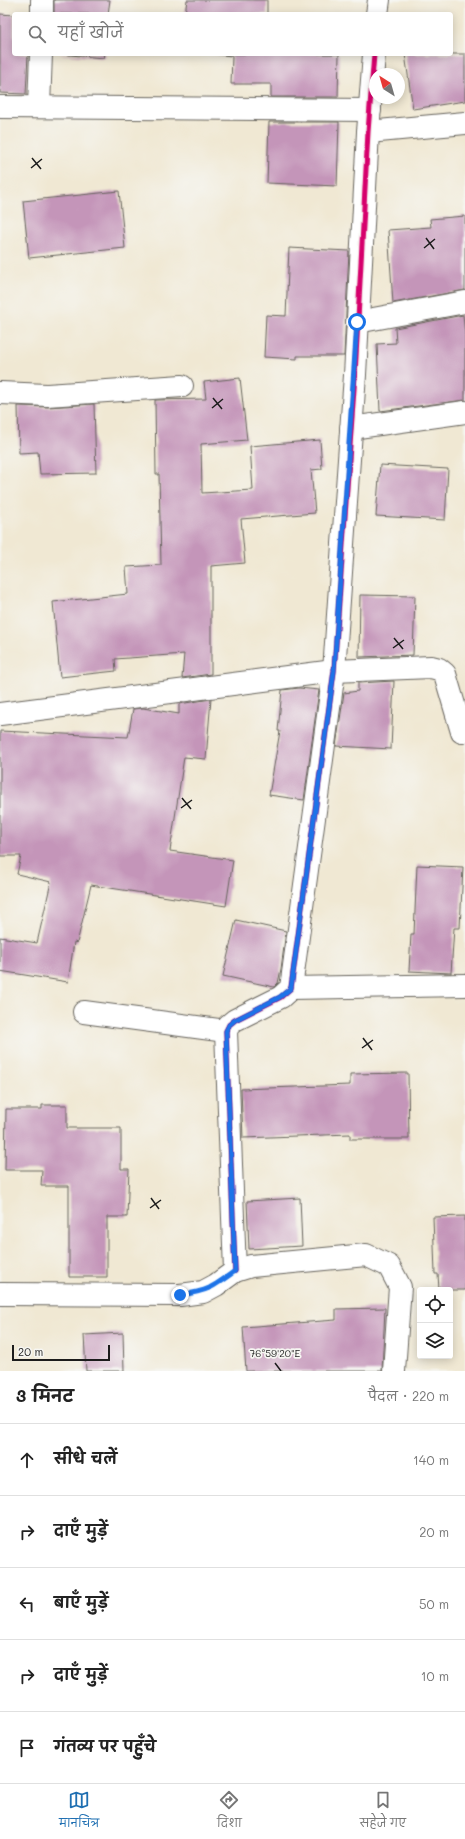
<!DOCTYPE html>
<html lang="hi">
<head>
<meta charset="utf-8">
<style>
	body { margin:0; font-family:Mali,"Playpen Sans Deva",sans-serif; background:#f6f6f6; color:#222 }
	.controls { position:absolute; right:12px; bottom:12px; display:grid; overflow:hidden; border-radius:4px; box-shadow:0 2px 10px #0003 }
	.controls button { width:36px; height:36px; display:grid; place-items:center; padding:0; border:0; border-bottom:1px solid #e0e0e0; background:#fff; color:#222; font:20px sans-serif }
	.compass { position:absolute; left:369px; top:68px; width:36px; height:36px; border-radius:50%; background:#fff; box-shadow:0 2px 10px #0003; rotate:323deg }
	.scale { position:absolute; left:12px; bottom:10px; width:98px; box-sizing:border-box; padding-left:4px; border:2px solid #1c1c1c; border-top:0; font-size:11px; line-height:14px; white-space:nowrap; color:#1c1c1c; -webkit-text-stroke:3px #f6f6f2; paint-order:stroke }
	.stop { position:absolute; width:12px; height:12px; margin:-9px; border:3px solid #1a73e8; border-radius:50%; background:#fff }
	.stop.end { background:#1a73e8; border-color:#fff; box-shadow:0 1px 4px #0008 }
	.list { margin:0; padding:0; list-style:none }
	h2 { display:flex; justify-content:space-between; align-items:center; height:52px; margin:0; padding:0 16px; font-size:17px }
	h2 small { font-size:13px; font-weight:400; color:#767676 }
	.list li { display:grid; grid-template-columns:26px 1fr auto; gap:12px; align-items:center; box-sizing:border-box; height:72px; padding:0 16px; border-top:1px solid #e0e0e0 }
	.list b { display:block; font-size:15px; white-space:nowrap }
	.list em { font-size:13px; font-style:normal; color:#767676 }
	.icon { flex:none; width:22px; height:22px; fill:none; stroke:currentColor; stroke-width:2; stroke-linecap:round; stroke-linejoin:round }
	.map { position:relative; flex:none; width:465px; height:1371px; overflow:hidden }
	.search { position:absolute; background:#fff; box-shadow:0 2px 10px #0003; left:12px; right:12px; top:12px; height:44px; display:flex; align-items:center; gap:10px; box-sizing:border-box; padding:0 14px; border-radius:4px; color:#767676; font-size:15px }
	.sheet { height:412px; background:#fff }
	nav { display:flex; justify-content:space-around; align-items:center; box-sizing:border-box; height:56px; border-top:1px solid #e0e0e0; background:#fff; font-size:11px; color:#767676 }
	nav a { display:grid; justify-items:center; gap:2px }
	nav .on { color:#1f6fb2 }
	.map>svg:first-child { display:block }
	.building { fill:#c495b9 }
	.lines { fill:none; stroke-linecap:round; stroke-linejoin:round }
	.street-casing { stroke:#66635c; stroke-width:24 }
	.street { stroke:#fff; stroke-width:22 }
	.cycleway-casing { stroke:#f6f6f2; stroke-width:8 }
	.cycleway { stroke:#d6006c; stroke-width:5 }
	.route { stroke:#1a73e8; stroke-width:5 }
	.ticks { fill:none; stroke:#1c1c1c; stroke-width:1.5 }
	.ticks-label { font-size:10px; text-anchor:middle; fill:#1c1c1c; stroke:#f6f6f2; stroke-width:3.5; stroke-linejoin:round; paint-order:stroke }
</style>
</head>
<body>
<div class="map">
<svg width="465" height="1371" viewBox="0 0 465 1371">
	<rect width="100%" height="100%" fill="#f6f6f2"/>
	<filter id="ink" filterUnits="userSpaceOnUse"><feTurbulence type="fractalNoise" baseFrequency=".025" numOctaves="2"/><feDisplacementMap in="SourceGraphic" scale="8" xChannelSelector="R" yChannelSelector="G"/><feConvolveMatrix kernelMatrix="1 2 1 2 8 2 1 2 1" color-interpolation-filters="sRGB"/></filter>
	<filter id="wash" filterUnits="userSpaceOnUse"><feTurbulence type="fractalNoise" baseFrequency=".012" numOctaves="4" result="noise"/><feDisplacementMap in="SourceGraphic" scale="16" xChannelSelector="R" yChannelSelector="G"/><feGaussianBlur stdDeviation="0.9" result="paint"/><feColorMatrix in="noise" values="0 0 0 0 0 0 0 0 0 0 0 0 0 0 0 0 0 1.4 0 .05"/><feComposite in="paint" operator="in"/></filter>
	<g filter="url(#wash)">
		<rect width="100%" height="100%" fill="#f0e8d3"/>
		<g id="blocks">
			<g class="building">
				<polygon points="54,0 110,0 108,14 54,14"/>
				<polygon points="187,0 267,0 267,14 185,14"/>
				<polygon points="0,14 14,15 14,54 28,54 26,94 0,93"/>
				<polygon points="59,54 105,54 104,58"/>
				<polygon points="212,54 339,54 338,97 271,97 271,84 231,84 232,56"/>
				<polygon points="405,54 465,54 465,101 413,109"/>
				<polygon points="269,122 339,122 337,186 267,183"/>
				<polygon points="119,191 125,248 29,258 23,201"/>
				<polygon points="465,216 465,290 393,303 388,230 431,227 430,219"/>
				<polygon points="289,248 349,251 344,356 297,356 297,359 264,357 266,315 286,316"/>
				<polygon points="463,315 465,335 465,400 380,411 377,344 396,343 395,328"/>
				<polygon points="240,378 247,440 201,444 202,493 253,490 250,446 320,440 322,469 311,470 315,513 241,519 245,563 211,566 211,674 182,678 184,654 115,659 116,671 60,677 53,602 128,594 126,567 161,565 159,474 156,474 155,400 206,399 204,382"/>
				<polygon points="94,404 96,473 40,474 38,452 19,453 18,406 48,407"/>
				<polygon points="380,465 448,469 445,520 376,516"/>
				<polygon points="360,595 415,596 413,655 359,657"/>
				<polygon points="394,681 391,749 336,746 344,693 358,691 358,683"/>
				<polygon points="299,688 319,690 304,800 269,795 280,731 278,731 282,690"/>
				<polygon points="211,699 206,759 184,757 170,851 233,860 226,906 91,885 77,943 74,942 68,982 0,971 0,937 37,943 51,882 17,874 21,856 0,856 0,731 128,737 133,709 143,708 179,714 179,704"/>
				<polygon points="417,865 463,867 460,928 454,928 451,973 409,971 411,934 414,934"/>
				<polygon points="236,920 286,931 281,969 278,983 274,987 223,976"/>
				<polygon points="408,1073 409,1139 350,1139 350,1134 243,1138 241,1089 350,1085 350,1074"/>
				<polygon points="42,1105 67,1105 67,1128 121,1128 121,1169 129,1169 127,1217 107,1217 107,1277 69,1277 69,1186 41,1186 42,1170 5,1170 6,1109 42,1109"/>
				<polygon points="300,1198 302,1246 249,1249 247,1201"/>
				<polygon points="465,1216 465,1290 439,1290 438,1274 435,1274 433,1217"/>
				<polygon points="385,1308 382,1371 246,1371 243,1327 336,1320 336,1309"/>
				<polygon points="123,1333 124,1371 86,1371 84,1335"/>
			</g>
		</g>
	</g>
	<g filter="url(#ink)">
		<use href="#blocks" fill-opacity="0" stroke="#66635c" stroke-width="1"/>
		<g class="lines">
			<defs>
				<g id="street">
					<polyline points="42,14 42,0"/>
					<polyline points="377,14 379,0"/>
					<polyline points="39,106 41,54"/>
					<polyline points="0,107 370,110"/>
					<polyline points="368,132 465,123"/>
					<polyline points="357,322 465,302"/>
					<polyline points="0,393 47,395 182,386"/>
					<polyline points="351,428 465,412"/>
					<polyline points="0,714 334,671 431,667 439,669 445,674 462,732"/>
					<polyline points="291,988 465,985"/>
					<polyline points="84,1012 226,1031"/>
					<polyline points="235,1271 226,1031 229,1025 235,1020 281,997 291,988 334,671 355,375 368,132 374,54"/>
					<polyline points="0,1294 180,1295 203,1292 216,1285 235,1271 251,1266 366,1255 389,1266 400,1287 394,1371"/>
				</g>
			</defs>
			<use href="#street" class="street-casing"/>
			<use href="#street" class="street"/>
			<defs>
				<polyline id="cycleway" points="235,1271 226,1031 229,1025 235,1020 281,997 291,988 334,671 355,375 368,132 374,54"/>
			</defs>
			<use href="#cycleway" class="cycleway-casing"/>
			<use href="#cycleway" class="cycleway"/>
		</g>
	</g>
	<g class="lines" filter="url(#ink)">
		<path class="route" d="M180 1295C208 1291 212 1288 235 1271L226 1031 229 1025 235 1020 280 997 291 988 334 671 357 322"/>
	</g>
	<path class="ticks" d="M32 158 41 169M31 168 42 159M426 238 434 249M424 248 435 239M213 398 222 409M212 408 223 399M394 638 403 649M393 648 404 640M182 798 191 809M181 808 192 800M363 1038 372 1050M362 1048 373 1040M151 1198 159 1209M150 1208 161 1200M275 1363 281 1371"/>
	<g class="ticks-label">
		<text x="275" y="1357">76°59'20"E</text>
	</g>
</svg>
<div class="controls">
<button><svg class="icon" aria-label="locate" viewBox="0 0 24 24"><circle cx="12" cy="12" r="6"/><path d="M12 2v4M12 18v4M2 12h4M18 12h4"/></svg></button>
<button><svg class="icon" aria-label="layers" viewBox="0 0 24 24"><path d="M12 4l9 5-9 5-9-5zM3 14l9 5 9-5"/></svg></button>
</div>
<svg class="compass" viewBox="-18 -18 36 36"><path d="M0-13l5 13h-10z" fill="#e53935"/><path d="M0 13l5-13h-10z" fill="#767676"/></svg>
<div class="scale">20 m</div>
<div class="stop" style="left:357px;top:322px"></div>
<div class="stop end" style="left:180px;top:1295px"></div>
<div class="search"><svg class="icon" aria-label="search" viewBox="0 0 24 24"><circle cx="10" cy="10" r="6"/><path d="M15 15l6 6"/></svg>यहाँ खोजें</div>
</div>
<section class="sheet">
<h2>3 मिनट<small>पैदल · 220 m</small></h2>
<ul class="list">
<li><svg class="icon" aria-label="ahead" viewBox="0 0 24 24"><path d="M12 20V5M6 11l6-6 6 6"/></svg><div><b>सीधे चलें</b></div><em>140 m</em></li>
<li><svg class="icon" aria-label="right" viewBox="0 0 24 24"><path d="M7 20v-9h11M14 6l5 5-5 5"/></svg><div><b>दाएँ मुड़ें</b></div><em>20 m</em></li>
<li><svg class="icon" aria-label="left" viewBox="0 0 24 24"><path d="M17 20v-9H6M10 6l-5 5 5 5"/></svg><div><b>बाएँ मुड़ें</b></div><em>50 m</em></li>
<li><svg class="icon" aria-label="right" viewBox="0 0 24 24"><path d="M7 20v-9h11M14 6l5 5-5 5"/></svg><div><b>दाएँ मुड़ें</b></div><em>10 m</em></li>
<li><svg class="icon" aria-label="arrive" viewBox="0 0 24 24"><path d="M6 21V4h12l-3 4 3 4H6"/></svg><div><b>गंतव्य पर पहुँचे</b></div></li>
</ul>
</section>
<nav>
<a class="on"><svg class="icon" aria-label="map" viewBox="0 0 24 24"><path d="M3 6l6-2 6 2 6-2v14l-6 2-6-2-6 2zM9 4v14M15 6v14"/></svg>मानचित्र</a>
<a><svg class="icon" aria-label="directions" viewBox="0 0 24 24"><path d="M12 3l9 9-9 9-9-9zM9 14v-3h6M13 9l2 2-2 2"/></svg>दिशा</a>
<a><svg class="icon" aria-label="saved" viewBox="0 0 24 24"><path d="M7 4h10v16l-5-4-5 4z"/></svg>सहेजे गए</a>
</nav>
</body>
</html>
